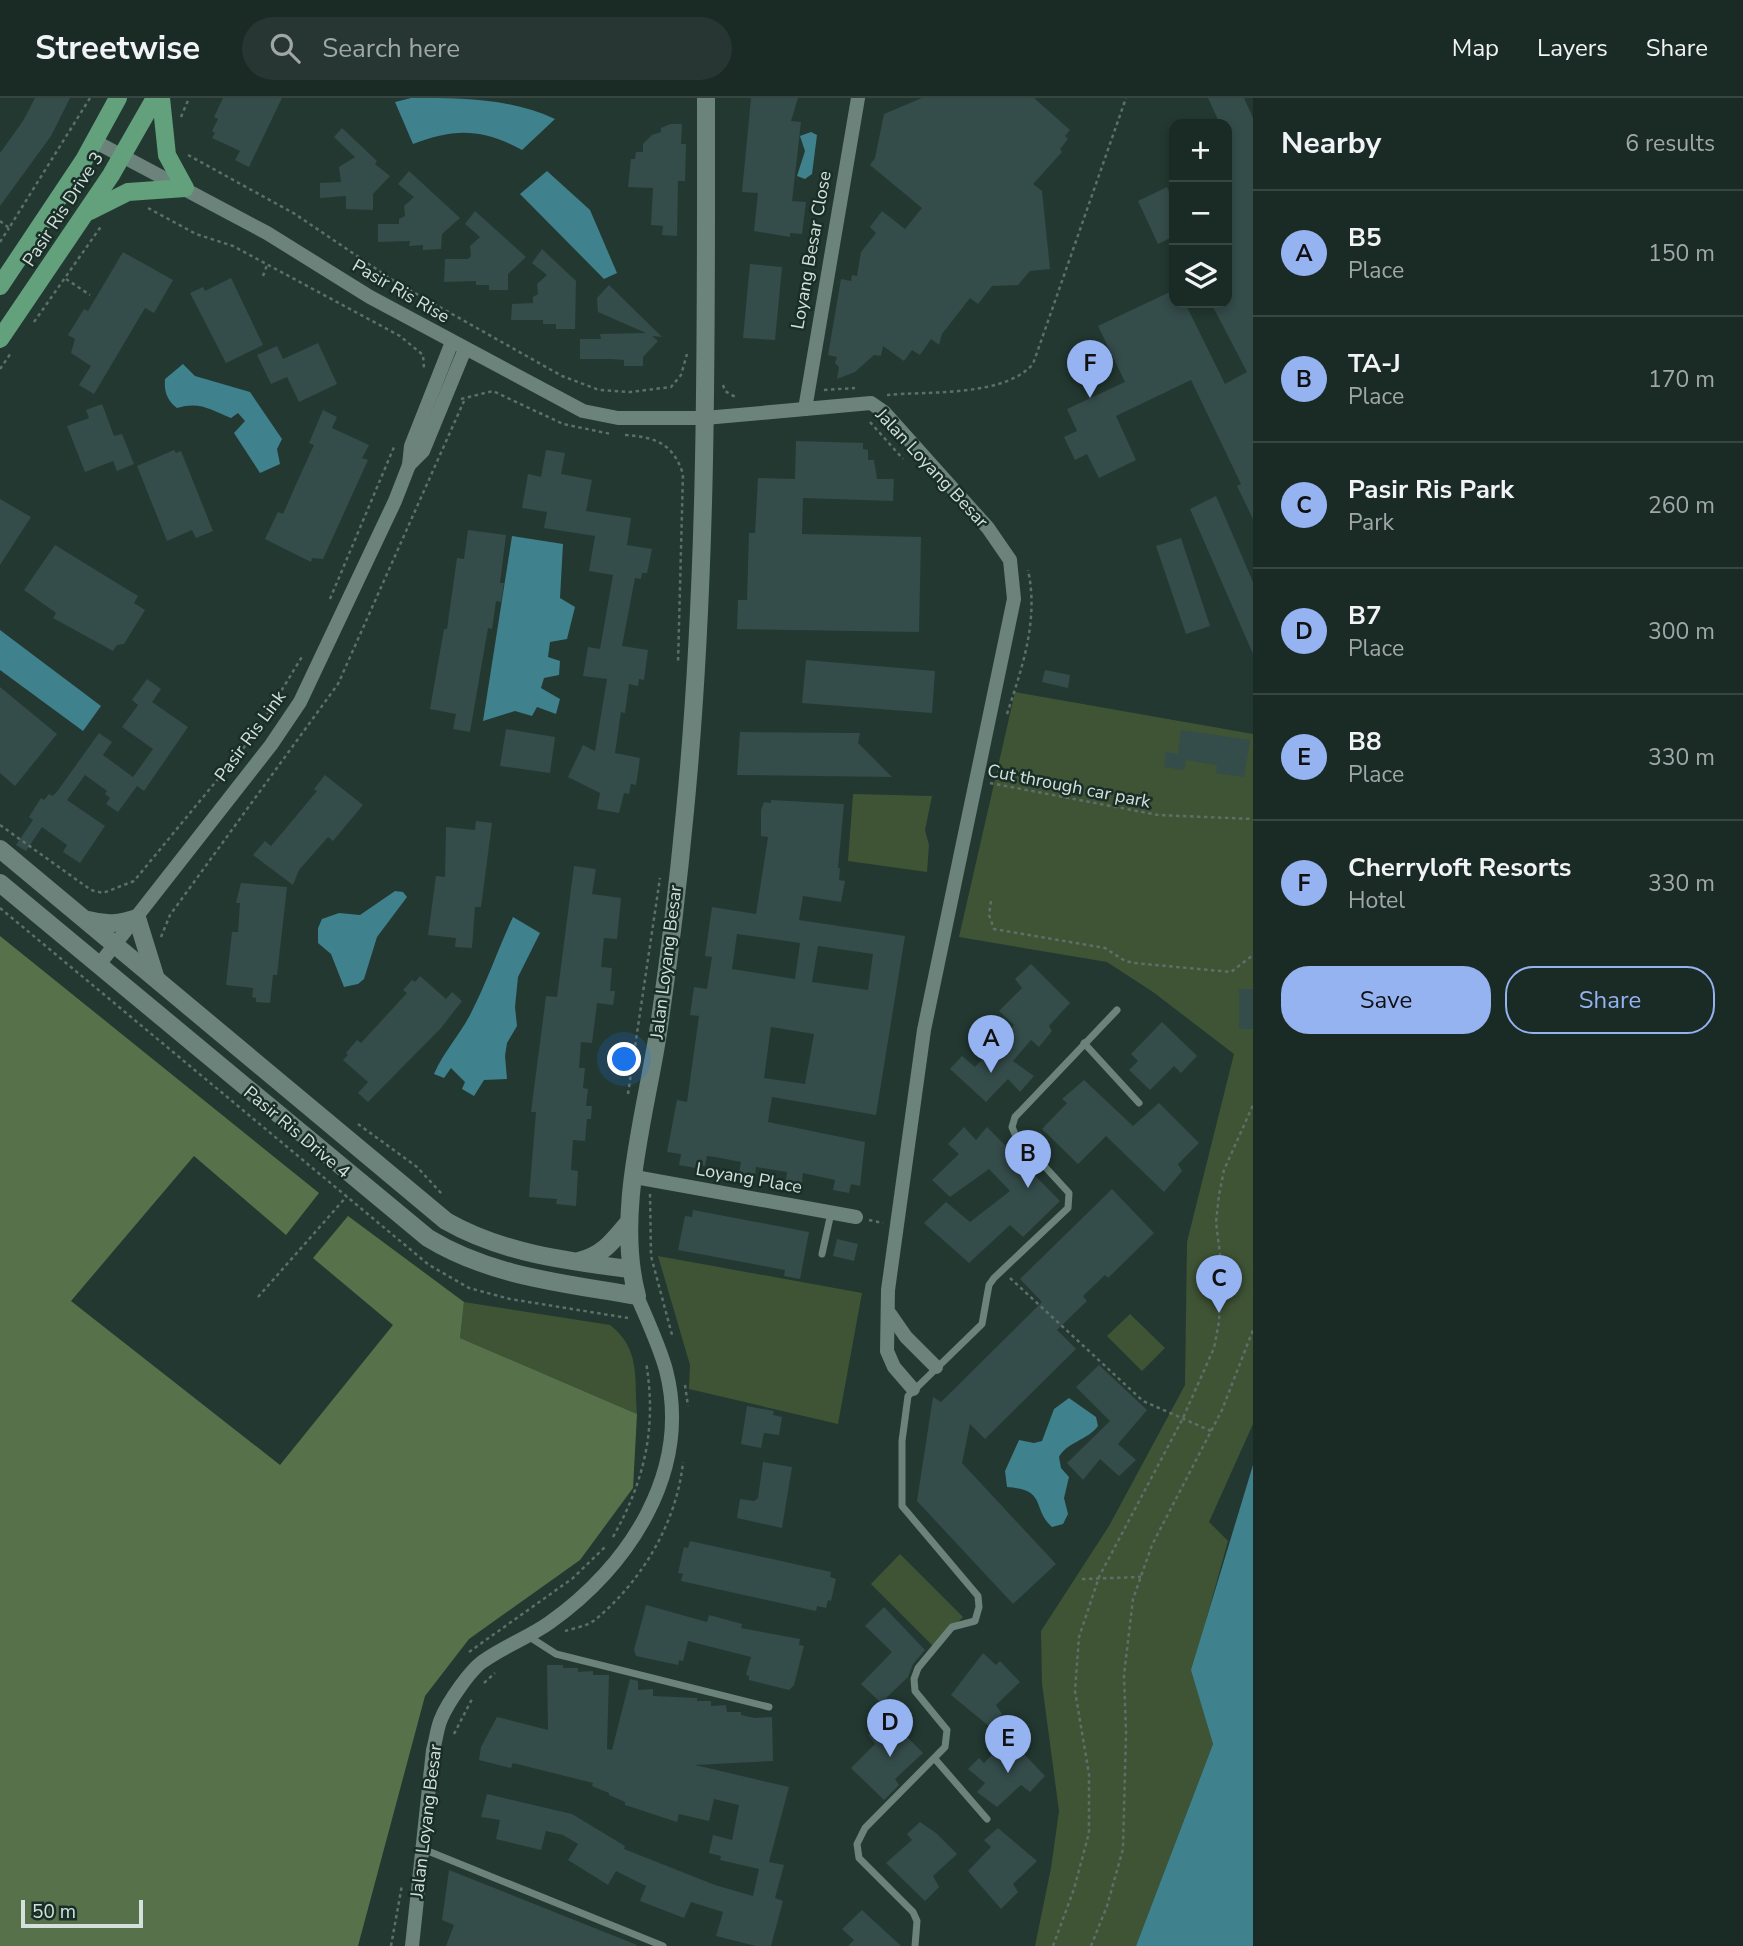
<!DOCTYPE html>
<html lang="en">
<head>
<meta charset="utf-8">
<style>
	body { margin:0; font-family:"Nunito Sans",sans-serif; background:#273632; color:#f1f3f6 }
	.controls { position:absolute; right:21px; top:21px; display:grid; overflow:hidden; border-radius:14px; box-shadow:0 4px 10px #0003 }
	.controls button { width:63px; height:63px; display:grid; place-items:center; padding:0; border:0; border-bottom:2px solid #384642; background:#1a2a25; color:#f1f3f6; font:35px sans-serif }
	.scale { position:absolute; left:21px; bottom:18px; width:122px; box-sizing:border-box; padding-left:7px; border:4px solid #d4e0dc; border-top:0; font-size:19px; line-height:24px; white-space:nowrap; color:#d4e0dc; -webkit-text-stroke:5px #192e27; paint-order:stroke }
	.you { position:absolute; left:625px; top:962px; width:24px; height:24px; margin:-18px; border:5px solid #fff; border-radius:50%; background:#1a73e8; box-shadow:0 0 0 10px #1a73e833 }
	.badge { display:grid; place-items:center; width:46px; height:46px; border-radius:50%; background:#95b2f1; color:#111; font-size:23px; font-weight:700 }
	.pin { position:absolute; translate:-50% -58px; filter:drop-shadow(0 2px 4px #0008) }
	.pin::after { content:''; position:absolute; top:37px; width:24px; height:21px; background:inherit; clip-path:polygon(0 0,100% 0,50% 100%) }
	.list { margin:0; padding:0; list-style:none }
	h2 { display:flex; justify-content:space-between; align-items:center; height:91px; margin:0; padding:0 28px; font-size:30px }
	h2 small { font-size:23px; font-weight:400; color:#9fa7a7 }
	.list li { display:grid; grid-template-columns:46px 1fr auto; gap:21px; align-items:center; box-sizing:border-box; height:126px; padding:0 28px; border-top:2px solid #384642 }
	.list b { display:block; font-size:26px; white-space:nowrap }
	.list p { margin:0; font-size:23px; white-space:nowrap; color:#9fa7a7 }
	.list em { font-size:23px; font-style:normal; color:#9fa7a7 }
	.actions { display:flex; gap:14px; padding:21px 28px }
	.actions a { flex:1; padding:16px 0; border:2px solid #95b2f1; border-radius:28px; text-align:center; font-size:24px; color:#95b2f1 }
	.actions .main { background:#95b2f1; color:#111 }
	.icon { flex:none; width:38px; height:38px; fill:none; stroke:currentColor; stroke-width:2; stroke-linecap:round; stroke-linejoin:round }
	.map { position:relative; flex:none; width:1253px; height:1848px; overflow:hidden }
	header { display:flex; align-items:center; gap:42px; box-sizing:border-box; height:98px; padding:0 35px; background:#1a2a25; border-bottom:2px solid #384642 }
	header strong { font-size:33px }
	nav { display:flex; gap:38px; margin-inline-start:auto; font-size:24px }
	.search { width:490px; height:63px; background:#273632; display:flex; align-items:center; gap:18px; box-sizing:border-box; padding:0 24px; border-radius:38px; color:#9fa7a7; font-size:26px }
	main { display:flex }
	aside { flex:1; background:#1a2a25 }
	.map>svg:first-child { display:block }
	.green { fill:#3f5435 }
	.forest { fill:#57724a }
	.water { fill:#3f818c }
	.building { fill:#344c4a; fill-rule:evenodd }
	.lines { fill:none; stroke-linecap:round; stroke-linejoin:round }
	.path { stroke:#5d6f69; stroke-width:2.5; stroke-dasharray:3.5 3.5; stroke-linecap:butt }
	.service { stroke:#6b837b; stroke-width:7 }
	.minor { stroke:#6b837b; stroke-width:14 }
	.tertiary { stroke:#6b837b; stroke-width:18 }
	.primary { stroke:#63a07c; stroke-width:18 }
	.labels { text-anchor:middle; stroke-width:5; stroke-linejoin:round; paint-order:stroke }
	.street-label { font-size:18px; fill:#d4e0dc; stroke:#192e27 }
</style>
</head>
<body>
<header>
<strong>Streetwise</strong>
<div class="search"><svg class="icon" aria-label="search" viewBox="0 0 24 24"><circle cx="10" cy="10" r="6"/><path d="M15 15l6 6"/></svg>Search here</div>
<nav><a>Map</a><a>Layers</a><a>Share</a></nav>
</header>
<main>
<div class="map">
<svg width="1253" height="1848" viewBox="0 0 1253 1848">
	<rect width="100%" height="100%" fill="#233831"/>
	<g class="green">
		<polygon points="1015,594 1253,636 1253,1326 1209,1424 1228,1443 1192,1573 1213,1646 1136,1848 1035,1848 1051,1770 1059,1713 1042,1586 1041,1533 1109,1428 1185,1287 1187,1144 1234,956 1153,894 1107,864 959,839"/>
		<polygon points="853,696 932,698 925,732 929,747 927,774 848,763"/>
		<polygon points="658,1158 862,1195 838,1326 689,1291 690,1267"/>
		<path d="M464 1204 610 1227C641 1251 634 1280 637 1316L460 1240Z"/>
		<polygon points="1130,1216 1165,1250 1142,1273 1107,1238"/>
		<polygon points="900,1456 963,1519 934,1549 871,1486"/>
	</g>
	<polygon class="forest" points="0,838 319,1095 286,1137 194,1058 71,1203 280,1367 393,1227 313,1160 348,1118 464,1204 460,1240 637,1316 633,1390 580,1462 469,1541 425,1598 358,1848 0,1848"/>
	<g class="water">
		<path d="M411 0C461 0 511 0 555 21L522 52C482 30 454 30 413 46L395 4Z"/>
		<polygon points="811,34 817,37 812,76 805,81 797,78 805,53 800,38"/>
		<polygon points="547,73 590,112 617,175 604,181 520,96"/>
		<path d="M183 266 195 278 250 294 282 341 277 351 280 366 260 375 234 335 245 323 238 315 231 320C211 312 200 303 177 310 167 302 164 294 165 281Z"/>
		<polygon points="512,438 563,446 560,500 575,509 567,541 550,544 548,559 560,563 559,577 544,580 541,590 560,601 556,616 537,609 532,618 515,613 483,623"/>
		<polygon points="0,532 101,608 83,633 0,572"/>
		<polygon points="395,793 403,794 407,799 377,839 364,881 358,886 344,889 331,856 318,845 318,830 322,821 339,815 360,817"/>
		<path d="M513 819 540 835 518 879 515 909 517 928 507 945 505 958 507 981 484 982 474 998 462 991 465 984 451 970 444 980 434 976C444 953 460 937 471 915 487 884 498 851 513 819Z"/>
		<path d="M1069 1300 1096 1319 1098 1328C1088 1342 1067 1344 1059 1359L1061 1370 1069 1379 1064 1400 1068 1416 1063 1426 1052 1429C1031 1410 1048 1392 1007 1389L1005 1373 1019 1342 1034 1345 1042 1343 1054 1311Z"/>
		<polygon points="1253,1367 1253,1848 1136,1848 1213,1646 1191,1572"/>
	</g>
	<g class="building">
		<polygon points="35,0 70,0 51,38 0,108 0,55 23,23"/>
		<polygon points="223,0 282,0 249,69 235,62 240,53 212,40 215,35 212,33 218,21 214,19"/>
		<polygon points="751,0 798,0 791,23 801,24 792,103 806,104 802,136 790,135 790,139 754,133 758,95 742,94"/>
		<polygon points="922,0 1034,0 1070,32 1065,38 1068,41 1060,51 1062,54 1033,86 1042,93 1050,171 1030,173 1018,187 992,188 978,206 970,200 942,236 939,247 931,241 920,257 912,252 904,263 883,248 881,258 874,257 855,274 837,281 839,269 835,265 837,259 828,257 841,181 851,183 852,177 857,178 861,154 876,135 870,129 882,113 905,131 922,110 870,67 875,60 884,16"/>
		<polygon points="1208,0 1244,0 1253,20 1253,421 1237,388 1241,386 1191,282 1116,318 1136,362 1099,380 1087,356 1075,362 1064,339 1077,333 1067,311 1125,284 1098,228 1174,192 1174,205 1185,205 1225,286 1247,274 1211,205 1227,205 1227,166 1232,164 1227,152 1227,26 1220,26"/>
		<polygon points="670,26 682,26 681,46 686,46 685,83 678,83 677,138 662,137 663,128 651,127 653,90 628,89 631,61 635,61 636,54 643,54 643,46 652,37 661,34 661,30"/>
		<polygon points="342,30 377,63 375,66 390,78 373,96 373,112 346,111 346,98 320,100 320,85 341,84 339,69 355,59 334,39"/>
		<polygon points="409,73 460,120 442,136 441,151 423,152 423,147 409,148 410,143 378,144 378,126 399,126 399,121 405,118 404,108 414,99 398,86"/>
		<polygon points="1167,89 1174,105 1174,138 1158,146 1138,103"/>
		<polygon points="475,113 526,159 508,176 508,192 489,192 489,187 476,187 476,183 444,184 445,161 468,161 471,158 470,148 480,139 465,126"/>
		<polygon points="542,151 576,183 575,231 556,231 556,226 543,226 543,222 511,222 512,206 533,205 533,199 538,196 537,186 547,177 532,165"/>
		<polygon points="123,154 173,182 154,215 145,210 94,296 79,287 91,268 71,255 75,241 68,237 84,211 88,213"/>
		<polygon points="750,166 782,169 775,242 743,240"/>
		<polygon points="231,180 263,247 226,265 190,195 203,189 205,193"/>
		<polygon points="609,187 662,239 652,238 658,243 643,259 643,268 624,268 624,262 611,261 580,261 580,241 601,241 600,236 646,235 598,214 597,200"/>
		<polygon points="318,245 337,286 299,304 287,279 271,286 257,257 277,248 283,261"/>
		<polygon points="102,306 114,338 122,336 134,366 117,373 113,363 85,374 67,328 89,320 86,312"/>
		<polygon points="323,312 337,319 332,330 369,347 362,360 368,362 323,461 312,460 311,464 265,441 278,414 283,416 298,382 314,347 309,345"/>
		<polygon points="796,343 863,345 863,351 868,352 868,362 874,362 877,381 894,381 893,403 803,400 802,436 921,439 919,534 737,531 738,502 747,502 749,435 755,435 758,380 795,381"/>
		<polygon points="174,352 176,355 181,353 213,433 196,440 192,432 167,443 137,368"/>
		<polygon points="546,352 565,355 561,376 592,382 586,413 631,420 627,447 652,451 647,475 642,475 641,481 635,480 622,548 648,552 644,582 639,581 638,588 629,586 625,615 621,614 615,655 640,660 636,687 631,686 629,696 624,695 619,715 597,711 600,695 568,679 583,647 595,653 607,581 583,578 588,549 600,551 613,477 589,473 595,438 544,430 547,414 522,410 528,376 541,379"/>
		<polygon points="1216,398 1253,484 1253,556 1190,411"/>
		<polygon points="0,401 31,419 0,467"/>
		<polygon points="468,432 506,437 500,485 504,485 501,504 496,503 492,531 488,530 470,634 453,631 456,616 430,611 444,531 447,531 457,460 464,461"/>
		<polygon points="1181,440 1210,528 1186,536 1156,448"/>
		<polygon points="55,447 138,498 134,505 145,512 124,546 117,547 113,553 53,520 56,515 24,492"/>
		<polygon points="806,562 935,573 932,615 802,605"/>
		<polygon points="1045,572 1070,577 1068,590 1042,584"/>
		<polygon points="147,581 161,591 152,604 188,629 144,693 137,688 118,714 106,706 110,700 105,696 107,693 85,677 67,702 105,728 80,765 63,754 67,747 42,729 26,753 16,747 33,722 29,719 41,700 44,702 49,696 52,698 56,695 99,635 112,644 103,657 133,679 153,651 122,629 138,607 132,602"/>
		<polygon points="0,589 57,636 15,688 0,675"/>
		<polygon points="506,631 555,639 550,675 500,668"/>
		<polygon points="1181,632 1250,642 1244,679 1216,675 1217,667 1186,662 1184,672 1164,669 1166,654 1178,656"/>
		<polygon points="740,634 860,635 858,645 892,679 737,677"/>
		<polygon points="325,677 363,707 333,743 328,739 299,772 293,787 253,757 265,743 271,748 317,693 314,691"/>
		<path d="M771 702 844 706 838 770H840L839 782 845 783 841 804 803 798 799 822 905 838 876 1017 772 999 768 1024 865 1044 860 1088 851 1086 849 1095 833 1092 835 1082 803 1075 802 1085 786 1082 787 1074 756 1069 755 1078 739 1075 741 1064 715 1059 707 1058 705 1068 696 1066 695 1070 679 1067 681 1056 667 1054 677 1002 687 1004 699 918 690 917 694 889 707 891 712 859 705 858 712 809 756 816 768 739 761 738V712L764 704 771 705ZM737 836 800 845 795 881 732 871ZM818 848 873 856 868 892 812 884ZM771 929 814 936 805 986 764 980Z"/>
		<polygon points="476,723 492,725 481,809 475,809 472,850 455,849 456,840 428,837 436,778 445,779 446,729 475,732"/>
		<polygon points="574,768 596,771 592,796 621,800 617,841 604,840 601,869 612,870 610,893 615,893 613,907 597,905 592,945 581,944 579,970 585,970 583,990 588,991 586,1008 592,1008 591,1021 587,1021 585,1043 573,1042 571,1072 578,1073 576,1108 556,1106 557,1101 529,1099 536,1014 531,1014 546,898 557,899"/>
		<polygon points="241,785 287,789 277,877 273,877 270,905 256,904 256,900 252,899 253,890 226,887 232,834 238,834 240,805 236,805"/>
		<polygon points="1031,866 1070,905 1049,928 1052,933 1039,949 1031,942 1013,963 1034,978 1020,994 1008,981 986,1004 950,971 962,958 975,969 1014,927 999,913 1022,890 1015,881"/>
		<polygon points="420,878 446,901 452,894 462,903 441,930 368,1004 358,995 368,984 343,962 348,957 346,955 357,942 361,945 407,895 403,892 412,882 415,884"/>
		<rect x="1239" y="891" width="14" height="40"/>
		<polygon points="1162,924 1197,958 1181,975 1174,968 1150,992 1129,972 1138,963 1131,956"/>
		<polygon points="1084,982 1133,1028 1159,1005 1199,1045 1178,1066 1182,1073 1164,1094 1106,1038 1078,1066 1042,1031 1067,1005 1062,1001"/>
		<polygon points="964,1029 976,1042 987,1029 1060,1103 1023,1139 1010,1127 969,1165 924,1125 946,1104 970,1124 1010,1093 989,1071 950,1099 932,1082 959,1056 948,1046"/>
		<polygon points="1112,1091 1154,1135 1108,1180 1105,1177 1083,1198 1087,1203 1057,1232 1076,1251 985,1341 970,1326 962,1365 1056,1466 1013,1506 917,1403 933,1299 941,1304 1042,1204 1020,1181"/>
		<polygon points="693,1112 809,1134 800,1181 784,1178 785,1172 678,1152 685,1118 692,1119"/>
		<polygon points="837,1141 858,1146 854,1163 833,1158"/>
		<polygon points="1099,1267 1147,1312 1118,1346 1136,1362 1119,1378 1100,1361 1083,1382 1067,1365 1110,1323 1076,1289"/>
		<polygon points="747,1308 774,1313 773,1317 782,1319 779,1337 764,1335 761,1350 741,1346"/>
		<polygon points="763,1364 792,1369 782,1430 737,1420 740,1401 754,1403 758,1400"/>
		<polygon points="690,1443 831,1474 830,1479 836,1481 831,1503 828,1502 826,1510 817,1508 816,1513 681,1483 683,1476 678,1475 684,1449 688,1450"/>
		<polygon points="646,1507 707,1524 709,1517 742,1526 741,1530 800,1541 799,1547 804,1548 794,1587 789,1592 749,1582 749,1578 746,1577 751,1559 688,1543 683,1563 679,1562 678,1567 636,1558 634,1552"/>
		<polygon points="884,1509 925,1552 913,1566 908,1579 881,1605 861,1586 892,1554 865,1528"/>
		<polygon points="983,1555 996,1567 1000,1563 1020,1584 996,1607 1002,1616 990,1629 951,1597"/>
		<polygon points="547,1567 563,1567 563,1570 578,1570 578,1574 593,1573 593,1577 609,1577 607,1651 612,1652 630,1581 638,1583 638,1592 653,1591 653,1598 697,1600 697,1603 711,1603 711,1608 726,1607 727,1614 741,1614 741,1617 755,1620 772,1619 773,1663 695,1667 789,1689 769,1764 784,1767 775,1800 783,1803 771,1848 756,1848 716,1838 723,1814 691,1804 684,1820 640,1803 646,1788 616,1773 608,1787 568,1762 578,1746 563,1737 546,1733 541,1752 496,1741 500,1722 481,1719 487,1696 572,1716 625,1748 624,1751 715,1787 753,1798 759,1771 720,1762 721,1758 709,1755 713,1737 732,1742 739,1707 714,1701 709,1723 679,1716 677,1724 625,1707 625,1704 609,1697 609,1695 592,1688 593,1685 513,1665 511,1670 479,1662 481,1649 497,1619 548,1632"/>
		<polygon points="888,1620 923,1655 895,1681 899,1687 884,1702 851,1670 875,1646 868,1637"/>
		<polygon points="1009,1640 1045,1678 1030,1694 1021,1687 997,1709 977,1694 985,1685 968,1671 979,1660 984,1665"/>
		<polygon points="920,1724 936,1735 957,1756 933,1778 939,1789 925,1803 886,1765 912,1742 907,1736"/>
		<polygon points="998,1730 1037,1763 1013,1786 1018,1794 1001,1811 968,1773 991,1749 984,1742"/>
		<polygon points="449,1772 637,1847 637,1848 446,1848 454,1827 442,1822"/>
		<polygon points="862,1812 901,1848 848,1848 854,1842 842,1831"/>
	</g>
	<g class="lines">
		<g class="path">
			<polyline points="181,19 189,0"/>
			<polyline points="188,57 295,116 397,185 562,278 599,292 630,294 671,289 681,277 687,256"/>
			<polyline points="148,110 196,136 233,148 400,238 423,257 424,270"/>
			<polyline points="0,123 9,130 90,0"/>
			<polyline points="0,144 9,130"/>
			<polyline points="263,178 267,167"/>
			<polyline points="66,181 90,197"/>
			<polyline points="34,224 102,127"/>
			<polyline points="0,271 11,255"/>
			<polyline points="723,287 725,293 737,300"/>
			<polyline points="824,292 855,290"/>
			<path d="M887 297C929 293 1004 299 1033 266L1126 0"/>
			<polyline points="461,301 493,293 563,326 611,336"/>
			<polyline points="870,324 903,361"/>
			<path d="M625 337C655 339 673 345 683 376L678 565"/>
			<polyline points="330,501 394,349"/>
			<path d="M1007 616C1022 570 1039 522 1028 472"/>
			<polyline points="990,685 1158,717 1253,721"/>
			<polyline points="0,727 91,792 103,795 134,783 255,636 303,557"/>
			<polyline points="991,803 989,817 994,831 1105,850 1125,863 1134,865 1231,874 1253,857"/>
			<polyline points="0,810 429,1167 469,1190 510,1201 628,1220"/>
			<polyline points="161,839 170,817 338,586 464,303"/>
			<polyline points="628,996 660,780"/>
			<polyline points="358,1026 417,1069 442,1096"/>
			<polyline points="650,1096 651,1158 672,1237"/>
			<polyline points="869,1122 883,1125"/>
			<polyline points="1010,1180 1143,1303 1211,1333"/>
			<polyline points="258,1199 347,1098"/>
			<polyline points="685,1287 688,1308"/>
			<path d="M613 1439C645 1382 657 1329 646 1264"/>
			<polyline points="1082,1481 1141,1479"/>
			<path d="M565 1533C575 1530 588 1528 596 1521 642 1483 677 1424 683 1364"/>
			<polyline points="469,1554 573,1480 605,1449"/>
			<polyline points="484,1585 495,1575"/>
			<polyline points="454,1636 472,1601"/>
			<polyline points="391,1848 402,1787"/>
			<polyline points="1053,1848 1074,1791 1089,1735 1089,1676 1075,1593 1079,1539 1099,1479 1182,1322 1214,1250 1219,1224 1221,1164 1216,1124 1219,1097 1224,1072 1253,1007"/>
			<polyline points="1091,1848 1107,1808 1123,1751 1126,1634 1124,1577 1133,1501 1152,1447 1222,1312 1253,1232"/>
		</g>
		<g class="service">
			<polyline points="1084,945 1139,1005"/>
			<polyline points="822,1156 831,1115"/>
			<polyline points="528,1538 556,1556 769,1609"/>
			<polyline points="935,1661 987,1721"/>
			<polyline points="423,1751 663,1848"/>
			<polyline points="915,1848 917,1823 913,1814 859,1760 857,1746 865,1730 945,1649 947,1632 915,1593 914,1581 918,1570 952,1529 975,1523 979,1509 978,1498 902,1408 902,1343 908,1298 982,1226 989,1187 994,1180 1068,1110 1069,1095 1015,1036 1012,1029 1015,1019 1117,912"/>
		</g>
		<g class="minor">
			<polyline points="94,43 267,135 370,199 583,313 618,320 705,320 871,305 884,314 988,430 1010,462 1014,501 924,932 888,1192 887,1253 894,1269 913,1291"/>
			<polyline points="805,311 858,0"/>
			<polyline points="409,367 423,353 465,251"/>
			<polyline points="98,868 271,647 300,604 395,403 409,367 411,348 452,244"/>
			<polyline points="635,1079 856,1119"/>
			<polyline points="890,1216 906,1239 936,1269"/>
			<path d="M412 1848 433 1652C436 1642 437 1630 441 1621 447 1606 471 1570 485 1562 505 1548 529 1539 549 1525 629 1469 692 1373 666 1272 659 1247 647 1222 637 1198"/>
		</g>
		<g class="tertiary">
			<path d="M0 751 446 1123C502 1155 566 1163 630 1171"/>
			<path d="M0 785 428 1140C492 1179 564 1185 637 1198 615 1116 645 1019 658 935 669 862 678 787 685 713 708 476 706 238 706 0"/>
			<path d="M88 822C106 827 120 826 137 820L155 878"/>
			<path d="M579 1163C603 1157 613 1143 628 1125"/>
		</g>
		<g class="primary">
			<polyline points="90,113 128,94 185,90 167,57 161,0"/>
			<polyline points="0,188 84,62 118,0"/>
			<polyline points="0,241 111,77 155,0"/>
		</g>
	</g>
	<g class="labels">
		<g class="street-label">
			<text transform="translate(63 111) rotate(-57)" y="6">Pasir Ris Drive 3</text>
			<text transform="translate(811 152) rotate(-80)" y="6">Loyang Besar Close</text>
			<text transform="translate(401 193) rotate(30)" y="6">Pasir Ris Rise</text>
			<text transform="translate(932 370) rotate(47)" y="6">Jalan Loyang Besar</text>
			<text transform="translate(250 638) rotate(-54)" y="6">Pasir Ris Link</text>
			<text transform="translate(1069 688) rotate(11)" y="6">Cut through car park</text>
			<text transform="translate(666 864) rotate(-83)" y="6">Jalan Loyang Besar</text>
			<text transform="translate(297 1034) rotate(40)" y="6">Pasir Ris Drive 4</text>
			<text transform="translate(749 1080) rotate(10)" y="6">Loyang Place</text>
			<text transform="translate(426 1723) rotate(-83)" y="6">Jalan Loyang Besar</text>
		</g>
	</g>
</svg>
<div class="controls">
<button>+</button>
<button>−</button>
<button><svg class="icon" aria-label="layers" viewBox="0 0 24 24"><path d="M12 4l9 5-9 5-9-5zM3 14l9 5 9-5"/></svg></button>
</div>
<div class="scale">50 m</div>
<div class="you"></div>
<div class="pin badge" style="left:991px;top:975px">A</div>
<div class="pin badge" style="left:1028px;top:1090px">B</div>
<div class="pin badge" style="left:1219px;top:1215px">C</div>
<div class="pin badge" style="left:890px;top:1659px">D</div>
<div class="pin badge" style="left:1008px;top:1675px">E</div>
<div class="pin badge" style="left:1090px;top:300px">F</div>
</div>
<aside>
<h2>Nearby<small>6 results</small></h2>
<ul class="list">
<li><span class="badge">A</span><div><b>B5</b><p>Place</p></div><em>150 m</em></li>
<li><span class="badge">B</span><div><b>TA-J</b><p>Place</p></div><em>170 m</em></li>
<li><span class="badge">C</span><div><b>Pasir Ris Park</b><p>Park</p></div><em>260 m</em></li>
<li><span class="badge">D</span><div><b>B7</b><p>Place</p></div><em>300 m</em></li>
<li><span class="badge">E</span><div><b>B8</b><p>Place</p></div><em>330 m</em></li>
<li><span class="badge">F</span><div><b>Cherryloft Resorts</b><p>Hotel</p></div><em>330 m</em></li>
</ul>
<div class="actions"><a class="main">Save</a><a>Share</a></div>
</aside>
</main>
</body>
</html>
